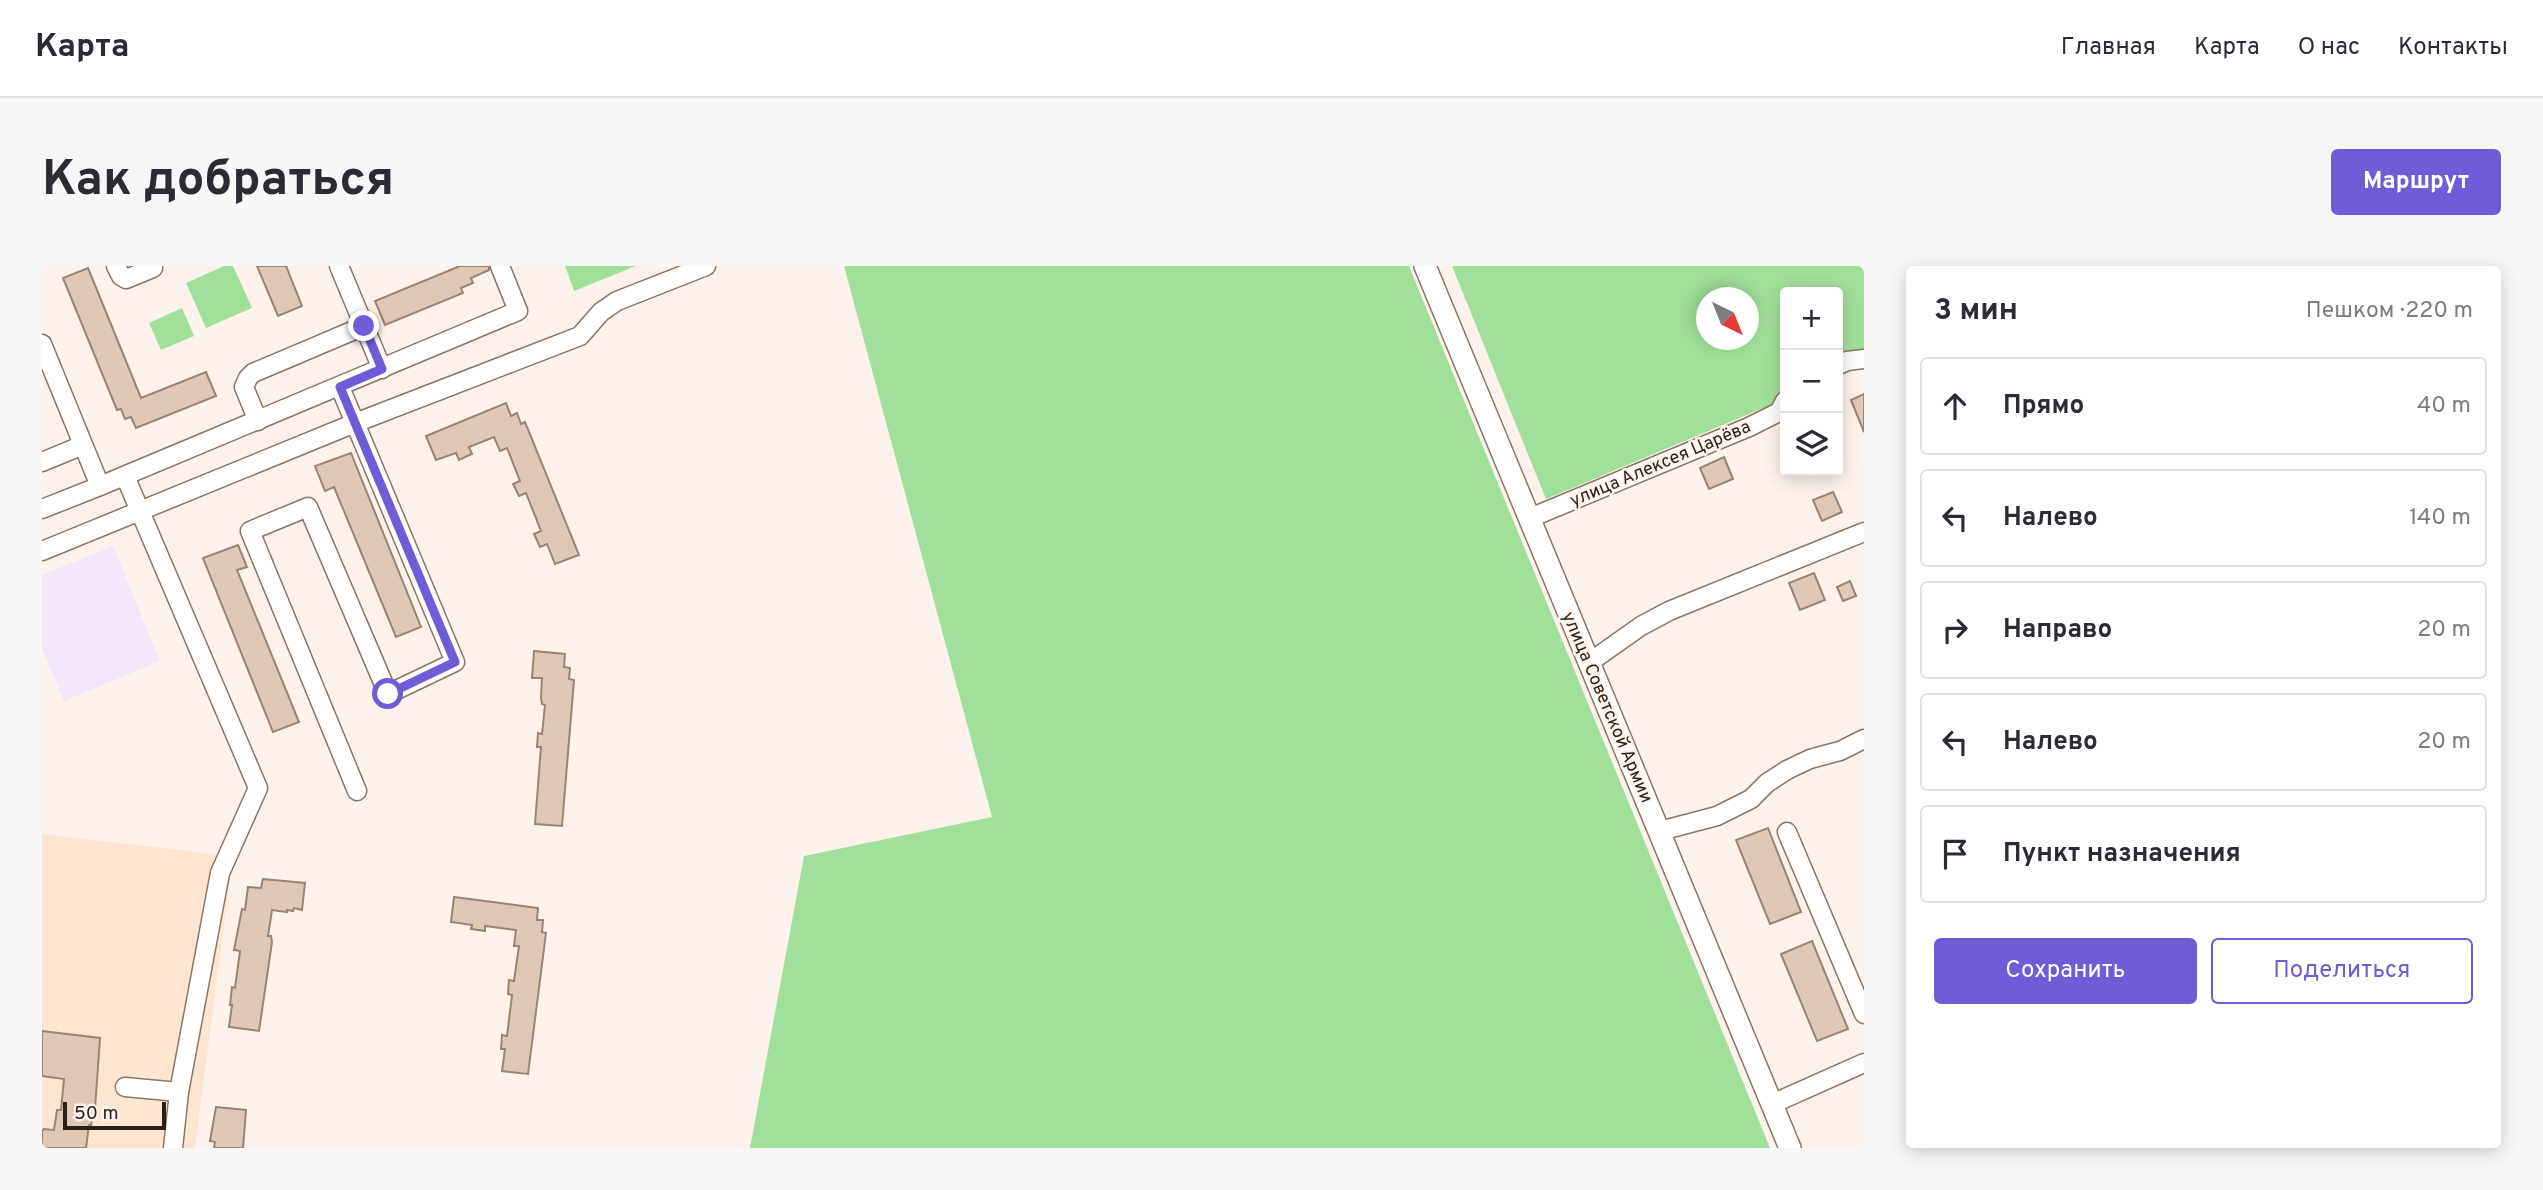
<!DOCTYPE html>
<html lang="ru">
<head>
<meta charset="utf-8">
<style>
	body { margin:0; font-family:Overpass,sans-serif; background:#f7f7f7; color:#2b2b33 }
	.controls { position:absolute; right:21px; top:21px; display:grid; overflow:hidden; border-radius:7px; box-shadow:0 4px 18px #0003 }
	.controls button { width:63px; height:63px; display:grid; place-items:center; padding:0; border:0; border-bottom:2px solid #e1e1e2; background:#fff; color:#2b2b33; font:35px sans-serif }
	.compass { position:absolute; left:1654px; top:21px; width:63px; height:63px; border-radius:50%; background:#fff; box-shadow:0 4px 18px #0003; rotate:137deg }
	.scale { position:absolute; left:21px; bottom:18px; width:103px; box-sizing:border-box; padding-left:7px; border:4px solid #281f19; border-top:0; font-size:19px; line-height:24px; white-space:nowrap; color:#281f19; -webkit-text-stroke:5px #fdf3ec; paint-order:stroke }
	.stop { position:absolute; width:21px; height:21px; margin:-16px; border:5px solid #6f5dd7; border-radius:50%; background:#fff }
	.stop.end { background:#6f5dd7; border-color:#fff; box-shadow:0 2px 7px #0008 }
	.list { margin:0; padding:0; list-style:none }
	h2 { display:flex; justify-content:space-between; align-items:center; height:91px; margin:0; padding:0 28px; font-size:30px }
	h2 small { font-size:23px; font-weight:400; color:#7c7c81 }
	.list li { display:grid; grid-template-columns:46px 1fr auto; gap:21px; align-items:center; box-sizing:border-box; height:98px; margin:0 14px 14px; padding:0 14px; border:2px solid #e1e1e2; border-radius:7px }
	.list b { display:block; font-size:26px; white-space:nowrap }
	.list em { font-size:23px; font-style:normal; color:#7c7c81 }
	.actions { display:flex; gap:14px; padding:21px 28px }
	.actions a { flex:1; padding:16px 0; border:2px solid #6f5dd7; border-radius:7px; text-align:center; font-size:24px; color:#6f5dd7 }
	.actions .main { background:#6f5dd7; color:#fff }
	.icon { flex:none; width:38px; height:38px; fill:none; stroke:currentColor; stroke-width:2; stroke-linecap:round; stroke-linejoin:round }
	.map { position:relative; flex:none; width:1822px; height:882px; overflow:hidden; border-radius:7px }
	header { display:flex; align-items:center; gap:42px; box-sizing:border-box; height:98px; padding:0 35px; background:#fff; border-bottom:2px solid #e1e1e2 }
	header strong { font-size:33px }
	nav { display:flex; gap:38px; margin-inline-start:auto; font-size:24px }
	.intro { display:flex; align-items:center; justify-content:space-between; box-sizing:border-box; height:168px; padding:0 42px }
	h1 { margin:0; font-size:49px }
	.button { padding:18px 32px; border-radius:7px; background:#6f5dd7; color:#fff; font-size:24px; font-weight:700 }
	main { display:flex; gap:42px; padding:0 42px }
	aside { flex:1; background:#fff; border-radius:7px; box-shadow:0 4px 18px #0003 }
	.map>svg:first-child { display:block }
	.built { fill:#fee5d2 }
	.industrial { fill:#f2e6fa }
	.green { fill:#a1e09a; fill-rule:evenodd }
	.building { fill:#dfc8b6; stroke:#998373; stroke-width:2 }
	.lines { fill:none; stroke-linecap:round; stroke-linejoin:round }
	.minor-casing { stroke:#8b7665; stroke-width:21 }
	.major-casing { stroke:#8b7665; stroke-width:24 }
	.minor { stroke:#fff; stroke-width:18 }
	.major { stroke:#fff; stroke-width:21 }
	.route { stroke:#6f5dd7; stroke-width:9 }
	.labels { text-anchor:middle; stroke-width:5; stroke-linejoin:round; paint-order:stroke }
	.street-label { font-size:18px; fill:#281f19; stroke:#fdf3ec }
</style>
</head>
<body>
<header>
<strong>Карта</strong>
<nav><a>Главная</a><a>Карта</a><a>О нас</a><a>Контакты</a></nav>
</header>
<div class="intro"><h1>Как добраться</h1><a class="button">Маршрут</a></div>
<main>
<div class="map">
<svg width="1822" height="882" viewBox="0 0 1822 882">
	<rect width="100%" height="100%" fill="#fdf3ec"/>
	<polygon class="built" points="0,568 191,590 153,882 0,882"/>
	<polygon class="industrial" points="71,280 118,395 22,435 0,382 0,309"/>
	<g class="green">
		<polygon points="182,0 191,0 210,42 164,62 144,17"/>
		<polygon points="523,0 594,0 532,25"/>
		<polygon points="802,0 1367,0 1728,882 708,882 762,590 950,551"/>
		<path d="M1410 0H1822V100L1796 111V26H1743V133L1504 233ZM1664 32H1706V74H1664Z"/>
		<polygon points="140,42 152,70 119,84 107,57"/>
	</g>
	<g class="building">
		<polygon points="215,0 244,0 260,40 236,50"/>
		<polygon points="418,0 447,0 447,4 429,12 431,17 419,22 421,27 343,59 333,35"/>
		<polygon points="46,2 99,132 164,106 174,130 94,162 89,151 83,153 79,143 75,144 21,12"/>
		<polygon points="1822,128 1822,166 1809,134"/>
		<polygon points="464,137 469,150 475,147 479,158 483,156 537,289 513,298 505,278 498,281 492,268 499,265 484,227 477,230 471,218 478,215 465,182 458,185 452,171 427,181 430,188 423,191 417,194 414,187 394,194 384,170"/>
		<polygon points="309,187 379,361 354,371 292,221 283,225 273,200"/>
		<polygon points="1682,191 1691,213 1667,223 1658,202"/>
		<polygon points="1791,226 1800,246 1780,255 1771,234"/>
		<polygon points="196,279 205,301 195,304 257,456 231,466 161,292"/>
		<polygon points="1772,307 1783,334 1758,344 1747,317"/>
		<polygon points="1808,315 1814,330 1801,335 1795,321"/>
		<polygon points="492,385 523,388 522,401 528,402 527,413 532,414 520,560 493,558 499,481 495,481 496,467 500,468 503,439 500,438 499,432 500,412 490,412"/>
		<polygon points="1726,562 1759,646 1728,658 1694,574"/>
		<polygon points="221,613 263,617 260,644 252,642 251,645 245,644 245,646 230,644 226,670 229,670 230,676 217,765 187,761 190,739 188,739 190,721 193,722 198,685 192,684 200,643 203,644 206,621 219,622"/>
		<polygon points="412,631 496,642 495,654 501,654 500,666 504,667 486,808 460,805 463,783 459,783 460,769 465,770 470,729 466,728 467,714 472,715 477,680 472,680 474,664 443,660 443,665 429,663 430,659 409,656"/>
		<polygon points="1770,675 1806,763 1775,775 1739,688"/>
		<polygon points="0,765 58,772 53,843 49,859 47,859 44,882 0,882 0,865 2,863 12,864 15,844 19,844 22,813 0,810"/>
		<polygon points="174,841 204,844 201,882 172,882 173,876 168,875"/>
	</g>
	<g class="lines">
		<defs>
			<g id="minor">
				<polyline points="74,0 79,10 84,13 111,2"/>
				<polyline points="297,0 340,103"/>
				<polyline points="0,78 58,220 0,243"/>
				<polyline points="1796,99 1805,95 1822,93"/>
				<polyline points="298,121 413,396 346,428 266,241 208,265 315,525"/>
				<polyline points="216,155 202,121 206,112 211,107 322,60"/>
				<polyline points="0,196 41,179"/>
				<polyline points="83,210 216,522 178,607 137,826 131,882"/>
				<polyline points="58,220 476,45 458,0"/>
				<polyline points="1488,252 1707,161 1737,146 1743,135"/>
				<polyline points="0,285 313,157 538,70 559,46 575,35 664,0"/>
				<polyline points="1548,396 1599,360 1627,345 1822,266"/>
				<polyline points="1618,565 1675,550 1709,533 1725,517 1745,504 1768,493 1798,485 1822,473"/>
				<polyline points="1745,566 1822,748"/>
				<polyline points="83,821 137,826"/>
				<polyline points="1730,838 1822,797"/>
			</g>
			<polyline id="major" points="1383,0 1748,882"/>
		</defs>
		<use href="#minor" class="minor-casing"/>
		<use href="#major" class="major-casing"/>
		<use href="#minor" class="minor"/>
		<use href="#major" class="major"/>
	</g>
	<g class="lines">
		<polyline class="route" points="322,60 340,103 298,121 413,396 346,428"/>
	</g>
	<g class="labels">
		<g class="street-label">
			<text transform="translate(1618 197) rotate(-23)" y="6">улица Алексея Царёва</text>
			<text transform="translate(1566 441) rotate(67)" y="6">улица Советской Армии</text>
		</g>
	</g>
</svg>
<div class="controls">
<button>+</button>
<button>−</button>
<button><svg class="icon" aria-label="layers" viewBox="0 0 24 24"><path d="M12 4l9 5-9 5-9-5zM3 14l9 5 9-5"/></svg></button>
</div>
<svg class="compass" viewBox="-18 -18 36 36"><path d="M0-13l5 13h-10z" fill="#e53935"/><path d="M0 13l5-13h-10z" fill="#7c7c81"/></svg>
<div class="scale">50 m</div>
<div class="stop" style="left:346px;top:428px"></div>
<div class="stop end" style="left:322px;top:60px"></div>
</div>
<aside>
<h2>3 мин<small>Пешком · 220 m</small></h2>
<ul class="list">
<li><svg class="icon" aria-label="ahead" viewBox="0 0 24 24"><path d="M12 20V5M6 11l6-6 6 6"/></svg><div><b>Прямо</b></div><em>40 m</em></li>
<li><svg class="icon" aria-label="left" viewBox="0 0 24 24"><path d="M17 20v-9H6M10 6l-5 5 5 5"/></svg><div><b>Налево</b></div><em>140 m</em></li>
<li><svg class="icon" aria-label="right" viewBox="0 0 24 24"><path d="M7 20v-9h11M14 6l5 5-5 5"/></svg><div><b>Направо</b></div><em>20 m</em></li>
<li><svg class="icon" aria-label="left" viewBox="0 0 24 24"><path d="M17 20v-9H6M10 6l-5 5 5 5"/></svg><div><b>Налево</b></div><em>20 m</em></li>
<li><svg class="icon" aria-label="arrive" viewBox="0 0 24 24"><path d="M6 21V4h12l-3 4 3 4H6"/></svg><div><b>Пункт назначения</b></div></li>
</ul>
<div class="actions"><a class="main">Сохранить</a><a>Поделиться</a></div>
</aside>
</main>
</body>
</html>
